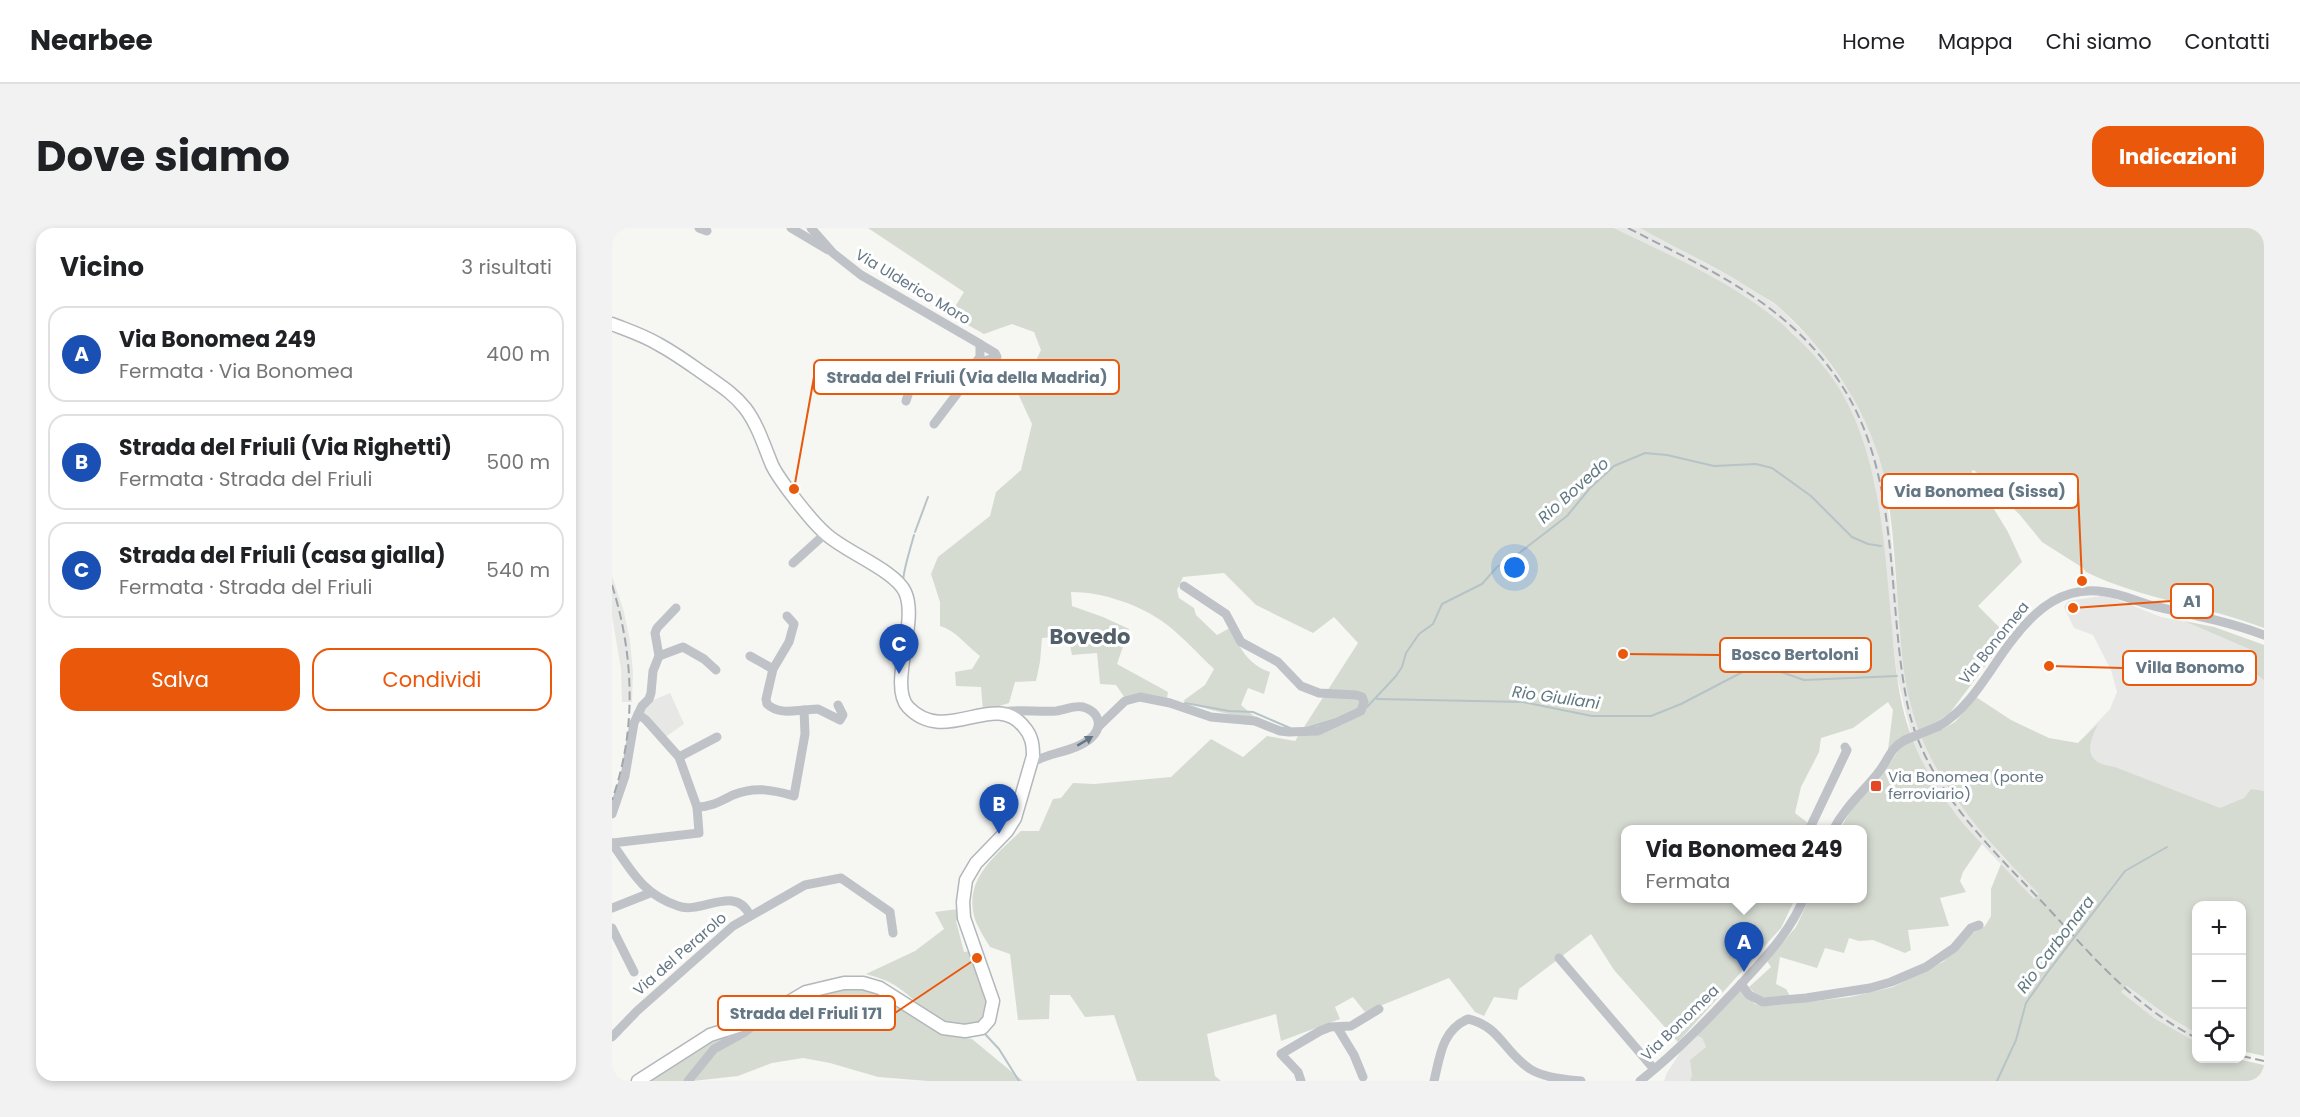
<!DOCTYPE html>
<html lang="it">
<head>
<meta charset="utf-8">
<style>
	body { margin:0; font-family:Poppins,sans-serif; background:#f2f2f2; color:#202124 }
	.controls { position:absolute; right:18px; bottom:18px; display:grid; overflow:hidden; border-radius:12px; box-shadow:0 3px 9px #0003 }
	.controls button { width:54px; height:54px; display:grid; place-items:center; padding:0; border:0; border-bottom:2px solid #e0e0e0; background:#fff; color:#202124; font:30px sans-serif }
	.you { position:absolute; left:903px; top:340px; width:21px; height:21px; margin:-15px; border:4px solid #fff; border-radius:50%; background:#1a73e8; box-shadow:0 0 0 9px #1a73e833 }
	.badge { display:grid; place-items:center; width:39px; height:39px; border-radius:50%; background:#ea580c; color:#fff; font-size:20px; font-weight:700 }
	.pin { position:absolute; translate:-50% -50px; filter:drop-shadow(0 2px 3px #0008) }
	.pin::after { content:''; position:absolute; top:32px; width:21px; height:18px; background:inherit; clip-path:polygon(0 0,100% 0,50% 100%) }
	.popup { position:absolute; left:1009px; top:597px; width:246px; height:78px; box-sizing:border-box; display:grid; place-content:center; border-radius:12px; background:#fff; filter:drop-shadow(0 2px 4px #0005); font-size:20px; white-space:nowrap; color:#757577 }
	.popup b { font-size:22px; color:#202124 }
	.popup::after { content:''; position:absolute; left:50%; top:100%; margin-left:-12px; border:12px solid transparent; border-top-color:#fff }
	.list { margin:0; padding:0; list-style:none }
	h2 { display:flex; justify-content:space-between; align-items:center; height:78px; margin:0; padding:0 24px; font-size:26px }
	h2 small { font-size:20px; font-weight:400; color:#757577 }
	.list li { display:grid; grid-template-columns:39px 1fr auto; gap:18px; align-items:center; box-sizing:border-box; height:96px; margin:0 12px 12px; padding:0 12px; border:2px solid #e0e0e0; border-radius:18px }
	.list b { display:block; font-size:22px; white-space:nowrap }
	.list p { margin:0; font-size:20px; white-space:nowrap; color:#757577 }
	.list em { font-size:20px; font-style:normal; color:#757577 }
	.actions { display:flex; gap:12px; padding:18px 24px }
	.actions a { flex:1; padding:14px 0; border:2px solid #ea580c; border-radius:18px; text-align:center; font-size:21px; color:#ea580c }
	.actions .main { background:#ea580c; color:#fff }
	.icon { flex:none; width:33px; height:33px; fill:none; stroke:currentColor; stroke-width:2; stroke-linecap:round; stroke-linejoin:round }
	.map { position:relative; flex:none; width:1652px; height:853px; overflow:hidden; border-radius:18px }
	header { display:flex; align-items:center; gap:36px; box-sizing:border-box; height:84px; padding:0 30px; background:#fff; border-bottom:2px solid #e0e0e0 }
	header strong { font-size:28px }
	nav { display:flex; gap:33px; margin-inline-start:auto; font-size:21px }
	.intro { display:flex; align-items:center; justify-content:space-between; box-sizing:border-box; height:144px; padding:0 36px }
	h1 { margin:0; font-size:42px }
	.button { padding:15px 27px; border-radius:18px; background:#ea580c; color:#fff; font-size:21px; font-weight:700 }
	main { display:flex; gap:36px; padding:0 36px }
	aside { flex:1; background:#fff; border-radius:18px; box-shadow:0 3px 9px #0003 }
	.map>svg:first-child { display:block }
	.built { fill:#e7e8e6 }
	.green { fill:#d6dbd2 }
	.lines { fill:none; stroke-linecap:round; stroke-linejoin:round }
	.stream { stroke:#b6c3c7; stroke-width:2 }
	.major-casing { stroke:#b2b7bb; stroke-width:15 }
	.minor { stroke:#bfc3c7; stroke-width:9 }
	.major { stroke:#fff; stroke-width:12 }
	.rail { stroke:#a0a7ac; stroke-width:2; stroke-dasharray:9 4.5; stroke-linecap:butt }
	.minor-bridge { stroke:#bfc3c7; stroke-width:9 }
	.oneway { fill:#657784 }
	.poi-dot { fill:#e44825; stroke:#fff; stroke-width:2 }
	.labels { text-anchor:middle; stroke-width:6; stroke-linejoin:round; paint-order:stroke }
	.street-label { font-size:15px; fill:#657784; stroke:#fff }
	.poi-label { font-size:15px; fill:#657784; stroke:#fff; text-anchor:start }
	.water-label { font-size:16px; font-style:italic; fill:#607980; stroke:#fff }
	.district-label { font-size:21px; font-weight:bold; fill:#536069; stroke:#fff }
	.leader { fill:none; stroke:#e8590c; stroke-width:2 }
	.callout-dot { fill:#e8590c; stroke:#fff; stroke-width:2 }
	.callout { fill:#fff; stroke:#e8590c; stroke-width:2 }
	.callout-label { font-size:16px; text-anchor:middle; font-weight:bold; fill:#657784 }
</style>
</head>
<body>
<header>
<strong>Nearbee</strong>
<nav><a>Home</a><a>Mappa</a><a>Chi siamo</a><a>Contatti</a></nav>
</header>
<div class="intro"><h1>Dove siamo</h1><a class="button">Indicazioni</a></div>
<main>
<aside>
<h2>Vicino<small>3 risultati</small></h2>
<ul class="list">
<li><span class="badge" style="background:#1a4fb4">A</span><div><b>Via Bonomea 249</b><p>Fermata · Via Bonomea</p></div><em>400 m</em></li>
<li><span class="badge" style="background:#1a4fb4">B</span><div><b>Strada del Friuli (Via Righetti)</b><p>Fermata · Strada del Friuli</p></div><em>500 m</em></li>
<li><span class="badge" style="background:#1a4fb4">C</span><div><b>Strada del Friuli (casa gialla)</b><p>Fermata · Strada del Friuli</p></div><em>540 m</em></li>
</ul>
<div class="actions"><a class="main">Salva</a><a>Condividi</a></div>
</aside>
<div class="map">
<svg width="1652" height="853" viewBox="0 0 1652 853">
	<rect width="100%" height="100%" fill="#f6f6f2"/>
	<g class="built">
		<polygon points="1002,0 1028,0 1130,55 1167,79 1206,119 1238,164 1260,207 1273,252 1293,442 1299,477 1309,509 1325,542 1341,569 1388,626 1428,666 1423,672 1364,610 1333,574 1315,544 1301,513 1285,448 1263,256 1253,220 1241,190 1210,137 1181,105 1152,82 1112,56"/>
		<polygon points="0,348 12,384 18,413 21,444 20,474 10,474 9,441 0,388"/>
		<polygon points="1489,368 1501,370 1549,389 1602,399 1652,417 1652,817 1630,678 1584,678 1466,515 1498,481 1505,464 1499,442 1481,407 1462,400 1452,379 1456,373"/>
		<polygon points="58,465 72,496 52,510 30,485 37,474"/>
		<polygon points="1515,758 1557,789 1584,805 1584,814 1542,790 1520,773 1509,764"/>
		<polygon points="1085,808 1090,810 1094,819 1078,853 1052,853 1055,845 1069,823"/>
	</g>
	<g class="green">
		<path d="M256 0H1002C1063 30 1131 58 1181 106 1199 123 1218 144 1230 165 1270 236 1272 321 1280 399 1283 438 1287 479 1302 515 1318 554 1341 586 1370 616L1351 644 1348 653 1354 664 1328 670 1337 698 1296 702 1299 722 1293 725 1261 712 1247 713 1237 710 1232 725 1213 720 1205 740 1168 729 1164 756 1174 761 1178 768C1160 770 1149 774 1137 759L1159 739 1155 733 1184 699 1197 671 1250 670V602L1228 601 1241 579 1266 553 1289 519 1293 517 1292 509 1276 522 1281 482 1276 474 1241 500 1209 510 1207 524 1189 559 1183 585 1196 595 1194 601 1014 602V670L1183 671 1169 700 1066 814 1002 742 979 706 907 761 905 772 882 769 872 788 863 784 837 750 753 784 741 769 723 779 728 791 669 813 664 786 595 806 603 848 609 853H525L502 787 473 789 458 767H438L437 791 406 792 398 726 378 719C373 711 368 703 364 694 349 653 383 628 409 603H427L441 571 449 570 461 555 482 556 559 549 599 511 631 529 655 508 683 513 746 415 722 389 701 405 644 377 612 345 571 349 565 362 567 370 582 380 584 387 605 407 618 400C628 420 635 436 658 444L652 466 636 460 629 477 644 490C618 487 595 482 571 473L593 457 602 441C586 426 571 409 554 396 529 377 491 364 459 364L460 378 491 389 517 401 505 436 556 464 555 470 529 467 513 470 504 457 488 456 485 425 460 427 456 408 430 410 428 434 424 453 403 454 397 475 371 483 369 459 344 458 343 444 360 441 368 428C355 418 343 402 328 398V374L319 346 326 329 378 288 384 264 409 242 420 196 403 159 419 143 429 122 422 104 400 96 372 106 338 87 352 64Z"/>
		<path d="M1028 0H1652V400C1593 377 1531 372 1474 344L1471 340 1430 314 1408 287 1363 243 1360 242V246L1374 262 1377 273 1396 304 1410 334 1366 378 1396 408 1337 486 1326 493 1329 502 1343 494 1364 469 1399 492 1437 510 1466 515 1486 496C1474 521 1473 535 1503 539L1608 580 1632 570 1639 561 1652 563V828L1630 823V678H1584V805L1557 789 1515 758 1509 764 1542 790 1584 814V830L1625 831 1652 837V853H1078L1080 847 1078 832 1094 819 1090 810 1085 808 1128 762 1143 776 1158 778 1238 769 1281 759 1331 734 1360 705 1373 698 1379 688V661L1389 636 1422 671 1427 666C1374 611 1319 555 1299 478 1290 446 1289 411 1286 379 1283 337 1281 294 1273 253 1259 186 1219 127 1169 81 1161 73 1149 68 1139 61 1103 38 1065 21 1028 0Z"/>
		<polygon points="1572,393 1602,399 1652,417 1652,452 1639,442 1642,423"/>
		<path d="M346 681 348 691 344 693 352 724 359 723C366 741 385 777 368 793 363 798 358 798 351 797 317 795 309 774 284 758 275 752 264 749 254 746L303 723 332 701 323 684Z"/>
		<polygon points="241,759 270,764 324,802 338,807 360,811 411,853 316,853 266,849 218,835 191,830 160,835 126,848 81,853 102,826 182,772"/>
		<polygon points="135,801 117,809 72,853 34,853 101,811"/>
	</g>
	<g class="lines">
		<g class="stream">
			<polyline points="303,304 316,269"/>
			<path d="M291 352C293 336 298 322 302 307"/>
			<polyline points="765,471 911,474 980,488 1039,488 1069,476 1146,436 1192,452 1285,448"/>
			<polyline points="573,475 617,483 641,484 678,500"/>
			<polyline points="755,479 784,448 790,439 794,425 807,406 821,396 830,376 870,356 885,339 902,329 955,288 978,260 1002,238 1033,225 1055,227 1102,238 1144,236 1160,240 1199,268 1240,309 1256,316 1269,318"/>
			<polyline points="695,500 721,492"/>
			<polyline points="372,805 387,821 407,853"/>
			<polyline points="1385,853 1404,812 1414,775 1435,745 1513,643 1555,619"/>
		</g>
		<defs>
			<path id="major" d="M0 96C15 102 31 107 46 116 63 125 79 137 95 148 109 158 122 166 133 180 146 197 152 218 160 237 167 252 200 294 213 305 231 323 283 342 293 364 307 393 276 457 296 479 334 519 382 461 412 499 420 508 421 517 421 528L403 590 395 603 364 635 354 652 351 674 352 690 381 773 377 792 370 800 353 803 331 800 268 760 251 755H232L194 764 148 791 98 807 26 853"/>
		</defs>
		<use href="#major" class="major-casing"/>
		<g class="minor">
			<polyline points="87,0 95,3"/>
			<polyline points="179,0 216,22"/>
			<polyline points="199,0 221,25 249,47 368,116 368,129 354,146 327,150 304,148 300,154 294,173"/>
			<polyline points="322,196 369,134 385,129 383,125 368,116"/>
			<polyline points="181,335 213,306"/>
			<polyline points="47,428 71,419 92,431 104,442"/>
			<polyline points="138,428 161,441"/>
			<polyline points="192,482 206,481 228,492 231,487 226,477"/>
			<path d="M388 484C407 481 425 484 444 483 453 482 462 477 471 479 488 484 491 499 479 510 463 524 437 524 419 535"/>
			<polyline points="26,486 34,492 67,529 85,579"/>
			<polyline points="487,498 513,473 528,469 558,475 599,489 643,493 668,503 677,504 706,503 749,483 752,474 750,469 744,467 707,465 689,458 666,434 629,414 614,386 572,358"/>
			<path d="M1327 498C1360 479 1378 440 1401 411 1424 381 1452 357 1493 364 1511 366 1528 375 1546 379 1582 387 1617 394 1652 407"/>
			<polyline points="67,529 105,509"/>
			<polyline points="0,586 13,548 22,495 30,478 37,471 39,465 41,443 47,428 43,405 45,400 64,380"/>
			<polyline points="1197,602 1235,522 1233,519"/>
			<path d="M1221 602C1233 579 1251 564 1266 545 1276 533 1278 520 1293 512"/>
			<path d="M0 615 87 605 85 579C99 579 109 573 121 567 143 558 161 562 182 568L193 506 192 482C179 483 166 486 155 476L154 471 161 441 177 414 182 396 175 388"/>
			<path d="M0 615C20 644 31 666 66 678 89 687 124 655 138 688"/>
			<polyline points="0,680 38,665"/>
			<polyline points="0,700 22,744"/>
			<polyline points="947,730 1042,841"/>
			<polyline points="1129,756 1137,767 1151,774 1194,770 1258,760 1279,754 1314,739 1342,720 1359,700 1367,697"/>
			<polyline points="725,799 742,827 751,849"/>
			<polyline points="0,809 25,783 121,698 193,657 229,650 278,684 281,705"/>
			<polyline points="76,853 102,821 133,804 147,793"/>
			<polyline points="689,853 686,844 669,826 708,803 718,799 739,798 767,781"/>
			<path d="M822 853C828 828 830 802 856 791 888 798 892 824 918 841 933 850 951 851 969 853"/>
			<path d="M1028 853C1065 824 1097 790 1129 756 1153 730 1178 704 1192 670"/>
		</g>
		<use href="#major" class="major"/>
		<g class="rail">
			<path d="M1016 0C1101 44 1179 76 1232 161 1288 251 1275 368 1294 469 1309 556 1377 618 1435 679 1483 731 1521 777 1584 810"/>
			<path d="M0 357C22 427 25 502 0 572"/>
			<polyline points="1630,828 1652,833"/>
		</g>
		<polyline class="minor-bridge" points="1293,512 1327,498"/>
	</g>
	<defs><path id="oneway-solid" d="M-6-.8H1V-3.2L6.5 0L1 3.2V.8H-6Z" transform="scale(1.5)"/></defs>
	<use class="oneway" href="#oneway-solid" transform="translate(473 513) rotate(-31)"/>
	<rect class="poi-dot" x="1258" y="552" width="12" height="12" rx="3"/>
	<g class="labels">
		<g class="street-label">
			<text transform="translate(301 59) rotate(31)" y="5">Via Ulderico Moro</text>
			<text transform="translate(1382 415) rotate(-51)" y="5">Via Bonomea</text>
			<text transform="translate(68 726) rotate(-41)" y="5">Via del Perarolo</text>
			<text transform="translate(1068 795) rotate(-44)" y="5">Via Bonomea</text>
		</g>
		<g class="poi-label">
			<text x="1276" y="554">Via Bonomea (ponte<tspan x="1276" dy="17">ferroviario)</tspan></text>
		</g>
		<g class="water-label">
			<text transform="translate(961 262) rotate(-42)" y="6">Rio Bovedo</text>
			<text transform="translate(944 469) rotate(8)" y="6">Rio Giuliani</text>
			<text transform="translate(1443 716) rotate(-53)" y="6">Rio Carbonara</text>
		</g>
		<g class="district-label">
			<text x="478" y="416">Bovedo</text>
		</g>
	</g>
	<path class="leader" d="M182 261L202 149M1470 353L1466 263M1461 380L1559 373M1011 426L1108 427M1437 438L1511 440M365 730L283 785"/>
	<g class="callout-dot">
		<circle cx="182" cy="261" r="6"/>
		<circle cx="1470" cy="353" r="6"/>
		<circle cx="1461" cy="380" r="6"/>
		<circle cx="1011" cy="426" r="6"/>
		<circle cx="1437" cy="438" r="6"/>
		<circle cx="365" cy="730" r="6"/>
	</g>
	<g class="callout">
		<rect x="202" y="132" width="305" height="34" rx="6"/>
		<rect x="1270" y="246" width="196" height="34" rx="6"/>
		<rect x="1559" y="356" width="42" height="34" rx="6"/>
		<rect x="1108" y="410" width="151" height="34" rx="6"/>
		<rect x="1511" y="423" width="133" height="34" rx="6"/>
		<rect x="106" y="768" width="177" height="34" rx="6"/>
	</g>
	<g class="callout-label">
		<text x="355" y="155">Strada del Friuli (Via della Madria)</text>
		<text x="1368" y="269">Via Bonomea (Sissa)</text>
		<text x="1580" y="379">A1</text>
		<text x="1183" y="432">Bosco Bertoloni</text>
		<text x="1578" y="445">Villa Bonomo</text>
		<text x="194" y="791">Strada del Friuli 171</text>
	</g>
</svg>
<div class="controls">
<button>+</button>
<button>−</button>
<button><svg class="icon" aria-label="locate" viewBox="0 0 24 24"><circle cx="12" cy="12" r="6"/><path d="M12 2v4M12 18v4M2 12h4M18 12h4"/></svg></button>
</div>
<div class="you"></div>
<div class="pin badge" style="left:1132px;top:744px;background:#1a4fb4">A</div>
<div class="popup"><b>Via Bonomea 249</b>Fermata</div>
<div class="pin badge" style="left:387px;top:606px;background:#1a4fb4">B</div>
<div class="pin badge" style="left:287px;top:446px;background:#1a4fb4">C</div>
</div>
</main>
</body>
</html>
